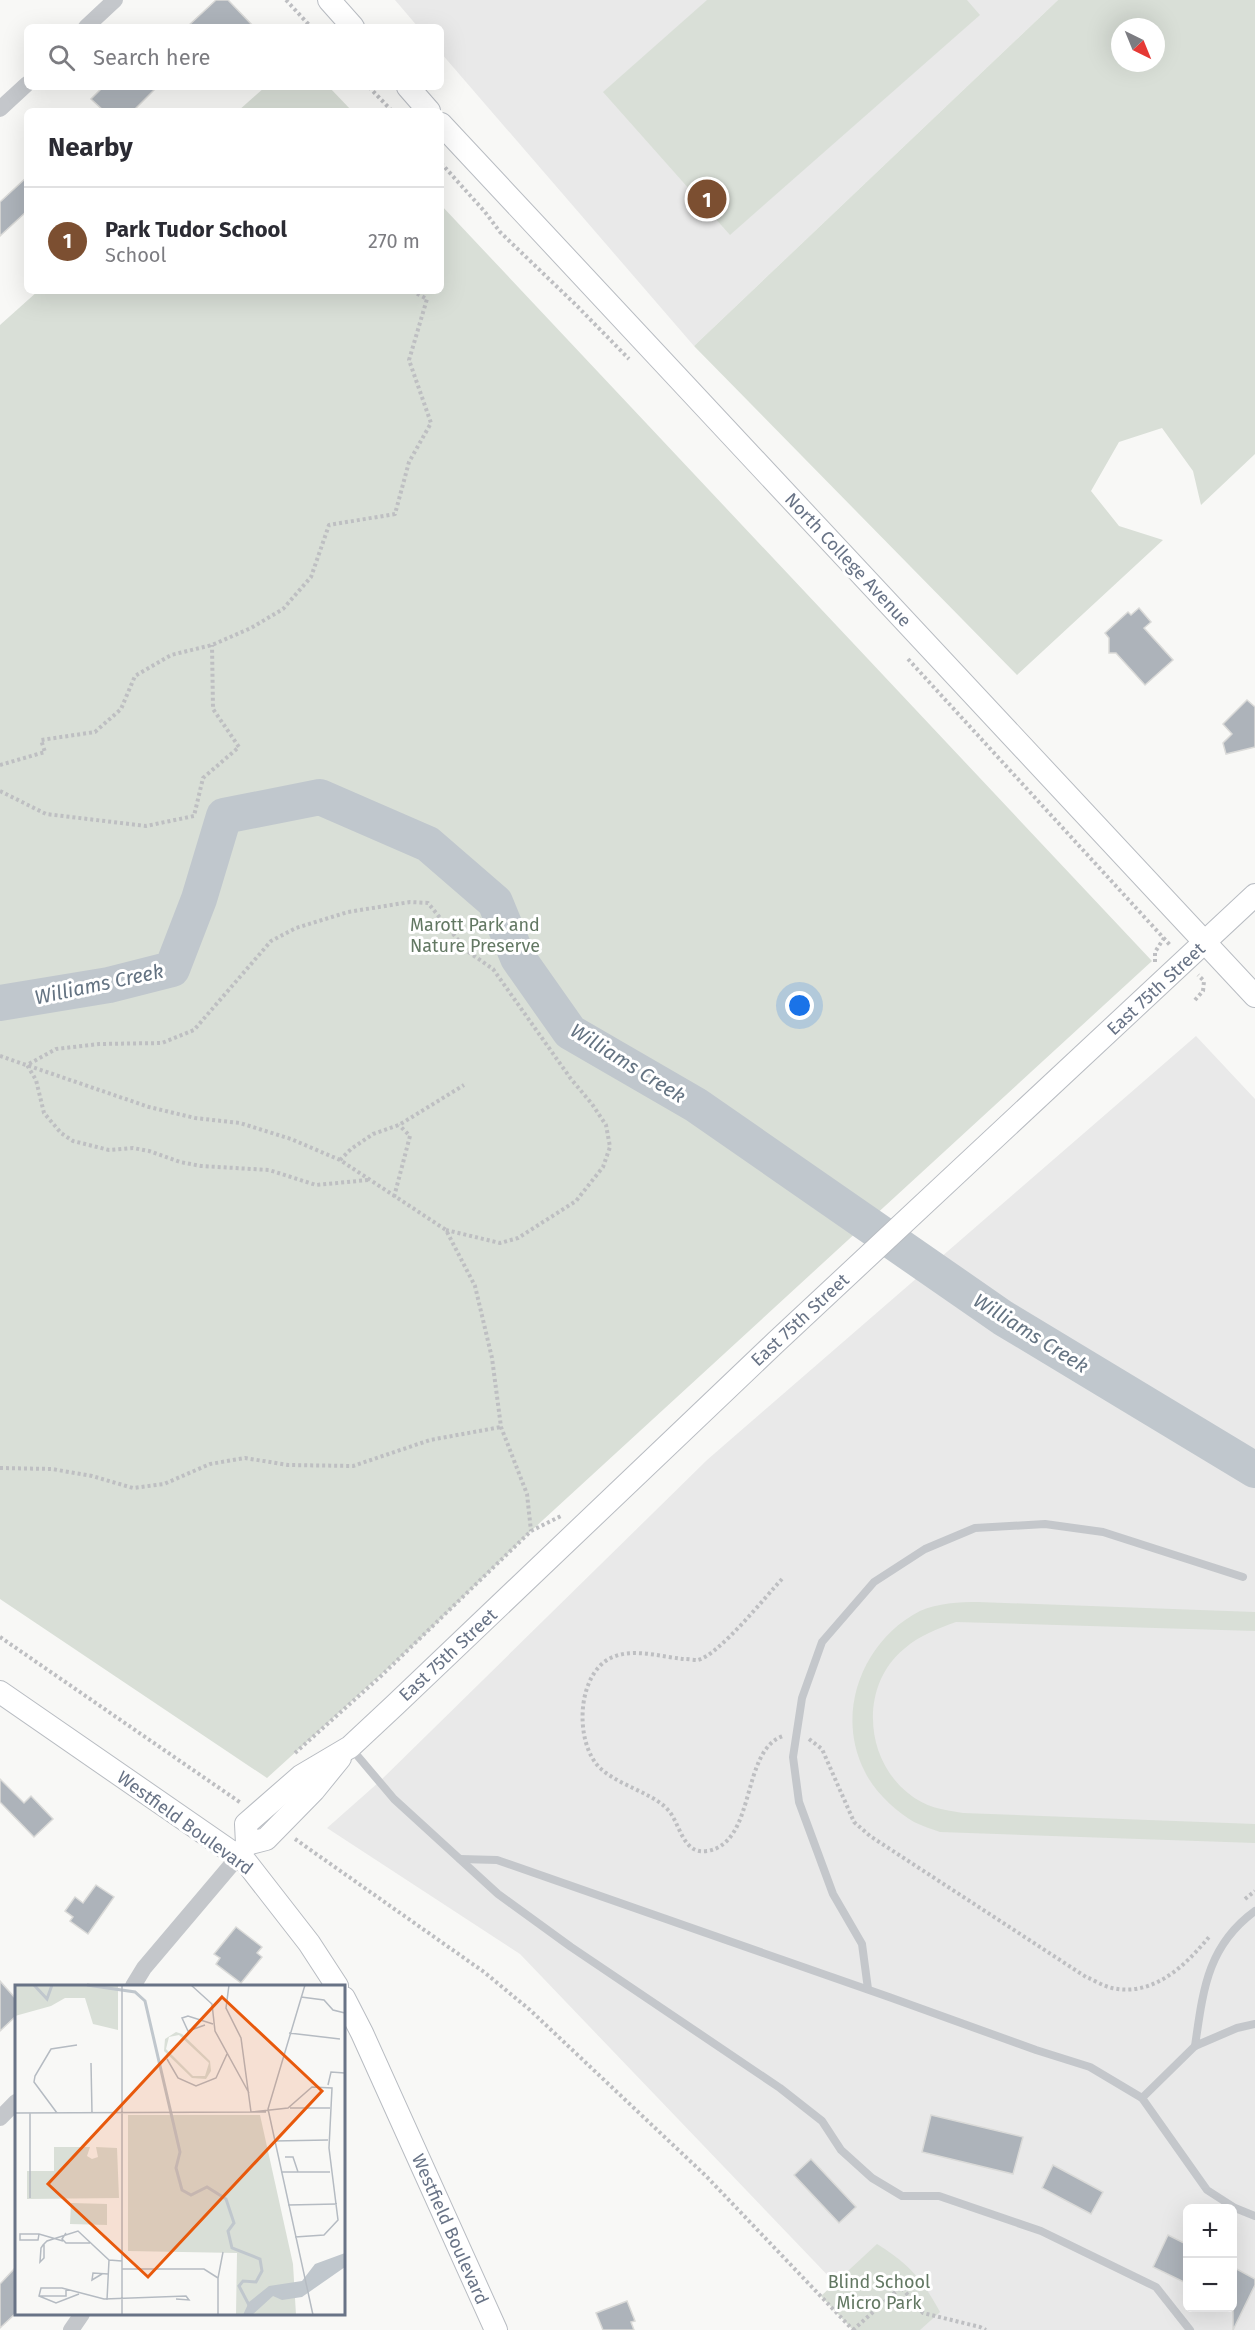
<!DOCTYPE html>
<html lang="en">
<head>
<meta charset="utf-8">
<style>
	body { margin:0; font-family:"Fira Sans",sans-serif; background:#f2f2f3; color:#2b2b33 }
	.controls { position:absolute; right:18px; bottom:18px; display:grid; overflow:hidden; border-radius:9px; box-shadow:0 6px 24px #0002 }
	.controls button { width:54px; height:54px; display:grid; place-items:center; padding:0; border:0; border-bottom:2px solid #e1e1e2; background:#fff; color:#2b2b33; font:30px sans-serif }
	.compass { position:absolute; left:1111px; top:18px; width:54px; height:54px; border-radius:50%; background:#fff; box-shadow:0 6px 24px #0002; rotate:137deg }
	.you { position:absolute; left:800px; top:1006px; width:21px; height:21px; margin:-15px; border:4px solid #fff; border-radius:50%; background:#1a73e8; box-shadow:0 0 0 9px #1a73e833 }
	.badge { display:grid; place-items:center; width:39px; height:39px; border-radius:50%; background:#7c4f31; color:#fff; font-size:20px; font-weight:700 }
	.pin { position:absolute; translate:-50% -50%; border:3px solid #fff; box-shadow:0 2px 6px #0006 }
	.list { margin:0; padding:0; list-style:none }
	h2 { display:flex; justify-content:space-between; align-items:center; height:78px; margin:0; padding:0 24px; font-size:26px }
	h2 small { font-size:20px; font-weight:400; color:#7c7c81 }
	.list li { display:grid; grid-template-columns:39px 1fr auto; gap:18px; align-items:center; box-sizing:border-box; height:108px; padding:0 24px; border-top:2px solid #e1e1e2 }
	.list b { display:block; font-size:22px; white-space:nowrap }
	.list p { margin:0; font-size:20px; white-space:nowrap; color:#7c7c81 }
	.list em { font-size:20px; font-style:normal; color:#7c7c81 }
	.icon { flex:none; width:33px; height:33px; fill:none; stroke:currentColor; stroke-width:2; stroke-linecap:round; stroke-linejoin:round }
	.map { position:relative; flex:none; width:1255px; height:2330px; overflow:hidden }
	.search { position:absolute; background:#fff; box-shadow:0 6px 24px #0002; left:24px; top:24px; width:420px; height:66px; display:flex; align-items:center; gap:15px; box-sizing:border-box; padding:0 21px; border-radius:9px; color:#7c7c81; font-size:22px }
	.panel { position:absolute; background:#fff; box-shadow:0 6px 24px #0002; left:24px; top:108px; width:420px; height:186px; border-radius:9px }
	.map>svg:first-child { display:block }
	.built { fill:#e9e9e9; fill-rule:evenodd }
	.green { fill:#d9dfd7; fill-rule:evenodd }
	.lines { fill:none; stroke-linecap:round; stroke-linejoin:round }
	.river { stroke:#c0c7cd; stroke-width:36 }
	.building { fill:#adb3ba; stroke:#dadad8; stroke-width:1.5 }
	.secondary-casing { stroke:#b8bcc2; stroke-width:24 }
	.path { stroke:#bebfc2; stroke-width:4; stroke-dasharray:3 3; stroke-linecap:butt }
	.lane { stroke:#c4c7cb; stroke-width:8 }
	.street { stroke:#c4c7cb; stroke-width:16 }
	.secondary { stroke:#fff; stroke-width:22 }
	.labels { text-anchor:middle; stroke-width:6; stroke-linejoin:round; paint-order:stroke }
	.street-label { font-size:18px; fill:#687386; stroke:#fff }
	.park-label { font-size:18px; fill:#637863; stroke:#fff }
	.water-label { font-size:20px; font-style:italic; fill:#647382; stroke:#fff }
	.inset-river { fill:none; stroke:#c0c7cd; stroke-width:3 }
	.inset-road { fill:none; stroke:#b5bbc2; stroke-width:1.5 }
	.view { fill:#e8590c; fill-opacity:0.15; stroke:#e8590c; stroke-width:3 }
	.inset-edge { fill:none; stroke:#687386; stroke-width:3 }
</style>
</head>
<body>
<div class="map">
<svg width="1255" height="2330" viewBox="0 0 1255 2330">
	<rect width="100%" height="100%" fill="#f8f8f6"/>
	<g class="built">
		<polygon points="395,0 1058,0 694,346 441,53 441,27 418,27"/>
		<path d="M1196 1036 1255 1099V2330H880L520 1954 327 1828 379 1782 707 1460ZM1188 2208H1232V2308H1188Z"/>
	</g>
	<g class="green">
		<polygon points="707,0 967,0 980,15 730,235 603,92"/>
		<path d="M1058 0H1255V454L1201 505 1193 471 1162 428 1119 442 1091 491 1119 526 1163 540 1017 675 694 346ZM1120 27H1156V63H1120Z"/>
		<polygon points="265,87 329,87 352,111 238,111"/>
		<polygon points="441,205 1152,961 531,1531 418,1641 267,1778 0,1599 0,325 38,291 441,291"/>
		<path d="M978 1602 1255 1612V1631L956 1622C937 1629 920 1635 904 1649 860 1685 864 1758 908 1793 924 1807 943 1810 963 1813L1255 1824V1843L940 1832C932 1829 922 1826 914 1822 895 1811 873 1790 864 1770 835 1712 863 1640 920 1611 938 1603 959 1602 978 1602Z"/>
		<path d="M877 2244C909 2264 922 2279 940 2312L920 2330H853L821 2296Z"/>
	</g>
	<g class="lines">
		<polyline class="river" points="0,1003 109,985 172,969 199,899 224,816 320,797 428,844 495,902 518,958 570,1032 696,1105 1003,1318 1255,1470"/>
	</g>
	<g class="building">
		<polygon points="216,0 228,0 254,27 187,27"/>
		<polygon points="103,87 157,87 133,111 104,111 91,99"/>
		<polygon points="27,177 27,211 0,236 0,202"/>
		<polygon points="1139,608 1151,622 1144,628 1173,660 1145,685 1116,653 1109,653 1109,638 1105,633 1128,612 1131,615"/>
		<polygon points="1247,700 1255,707 1255,747 1226,754 1223,743 1232,734 1223,724"/>
		<polygon points="0,1779 24,1803 31,1796 53,1819 34,1837 0,1802"/>
		<polygon points="96,1885 114,1897 88,1934 70,1921 73,1917 65,1911 75,1897 83,1903"/>
		<polygon points="236,1927 262,1947 257,1953 262,1957 241,1983 216,1964 220,1958 214,1954"/>
		<polygon points="0,1981 16,1999 16,2016 0,2031"/>
		<polygon points="931,2115 1023,2137 1013,2174 922,2152"/>
		<polygon points="811,2159 856,2207 839,2223 794,2175"/>
		<polygon points="1053,2165 1103,2192 1091,2214 1042,2188"/>
		<polygon points="1168,2235 1188,2245 1188,2284 1153,2267"/>
		<polygon points="16,2267 16,2313 0,2328 0,2284"/>
		<polygon points="1233,2267 1255,2279 1255,2285 1233,2330"/>
		<polygon points="627,2301 635,2321 631,2322 634,2330 603,2330 596,2313"/>
	</g>
	<g class="lines">
		<defs>
			<g id="secondary">
				<polyline points="329,0 353,27"/>
				<polyline points="408,87 429,111"/>
				<polyline points="441,124 1255,996"/>
				<polyline points="0,1692 246,1862 309,1943 337,1986"/>
				<polyline points="247,1844 266,1839 314,1790 340,1758"/>
				<polyline points="238,1857 247,1844 246,1824 301,1776 350,1747 395,1705 776,1342 1255,895"/>
				<polyline points="344,1998 362,2033 496,2330"/>
			</g>
		</defs>
		<use href="#secondary" class="secondary-casing"/>
		<g class="path">
			<polyline points="286,0 311,27"/>
			<polyline points="369,87 392,111"/>
			<polyline points="441,163 485,212 500,232 576,305 629,359"/>
			<polyline points="908,659 1170,945"/>
			<polyline points="0,765 45,752 41,740 95,732 121,709 135,676 171,655 212,645 251,628 283,609 311,577 329,525 395,514 409,462 431,423 409,360 427,299 412,291"/>
			<polyline points="0,791 46,814 146,826 194,816 203,778 239,747 213,709 212,645"/>
			<polyline points="1155,962 1155,952 1164,938"/>
			<polyline points="1195,1000 1203,991 1204,981 1198,975"/>
			<polyline points="0,1056 149,1107 195,1118 240,1123 291,1139 340,1160 446,1230 475,1286 492,1358 501,1427 527,1494 531,1531"/>
			<polyline points="340,1160 351,1149 373,1134 399,1125 464,1085"/>
			<polyline points="368,1180 316,1185 269,1170 201,1166 180,1162 149,1151 133,1148 109,1150 73,1141 61,1133 44,1113 36,1080 27,1065 56,1049 99,1044 162,1043 194,1030 271,941 296,928 348,912 410,902 428,903 467,951 493,969 571,1079 592,1104 606,1125 610,1147 603,1167 576,1201 518,1238 500,1243 446,1230"/>
			<polyline points="394,1197 410,1136 399,1125"/>
			<polyline points="0,1468 52,1469 92,1476 133,1488 164,1484 210,1464 245,1458 288,1465 353,1466 430,1440 501,1427"/>
			<path d="M782 1579C766 1596 719 1655 698 1660 694 1660 688 1659 684 1659 662 1657 634 1648 613 1657 576 1672 574 1743 600 1768 613 1780 632 1787 647 1795 655 1799 663 1804 669 1811 680 1824 683 1855 707 1851 757 1843 740 1751 783 1736"/>
			<polyline points="0,1637 241,1803"/>
			<path d="M809 1739 822 1749 854 1822 870 1836 1086 1977C1094 1980 1103 1986 1112 1988 1153 1997 1185 1966 1209 1937"/>
			<polyline points="295,1753 382,1675 531,1531 561,1516"/>
			<polyline points="295,1839 484,1972 530,2010 706,2176 853,2330"/>
			<polyline points="1245,1899 1255,1891"/>
			<polyline points="853,2330 901,2287 923,2313 980,2327 986,2330"/>
		</g>
		<g class="lane">
			<polyline points="350,1747 394,1799 498,1894 571,1947 780,2088 822,2121 841,2150 872,2178 902,2196 939,2196 1041,2231 1156,2287 1190,2330"/>
			<polyline points="460,1859 497,1860 889,1997 1036,2050 1090,2067 1142,2098 1207,2190 1235,2208 1255,2216"/>
			<polyline points="868,1989 862,1944 833,1894 799,1802 793,1757 802,1698 822,1642 874,1582 925,1549 975,1528 1045,1524 1103,1532 1243,1577"/>
			<path d="M1195 2046C1203 1991 1207 1946 1255 1911"/>
			<polyline points="1142,2098 1195,2046 1237,2028 1255,2024"/>
		</g>
		<g class="street">
			<polyline points="86,27 115,0"/>
			<polyline points="0,109 27,84"/>
			<polyline points="133,1986 144,1968 238,1857"/>
			<polyline points="0,2118 16,2102"/>
			<polyline points="71,2330 82,2314"/>
		</g>
		<use href="#secondary" class="secondary"/>
	</g>
	<g class="labels">
		<g class="street-label">
			<text transform="translate(848 560) rotate(47)" y="6">North College Avenue</text>
			<text transform="translate(1156 989) rotate(-43)" y="6">East 75th Street</text>
			<text transform="translate(800 1320) rotate(-43)" y="6">East 75th Street</text>
			<text transform="translate(448 1655) rotate(-43)" y="6">East 75th Street</text>
			<text transform="translate(185 1823) rotate(36)" y="6">Westfield Boulevard</text>
			<text transform="translate(450 2229) rotate(66)" y="6">Westfield Boulevard</text>
		</g>
		<g class="park-label">
			<text x="475" y="931">Marott Park and<tspan x="475" dy="21">Nature Preserve</tspan></text>
			<text x="879" y="2288">Blind School<tspan x="879" dy="21">Micro Park</tspan></text>
		</g>
		<g class="water-label">
			<text transform="translate(99 984) rotate(-12)" y="7">Williams Creek</text>
			<text transform="translate(628 1063) rotate(32)" y="7">Williams Creek</text>
			<text transform="translate(1031 1333) rotate(32)" y="7">Williams Creek</text>
		</g>
	</g>
	<g transform="translate(15 1985)">
		<rect width="330" height="330" fill="#f8f8f6"/>
		<path d="M0 0H103V45L78 39 70 13H50L36 21 0 31ZM161 47 167 49 195 76 196 86 191 94 177 93 149 66 150 54ZM164 50 194 78 190 91H178L151 64 154 52ZM113 130H245L278 279 281 330H221L222 268 113 266ZM39 162H75L72 171 77 174 83 172 81 162 102 163 104 213 12 214V186H39ZM56 218 92 219V240L55 239Z" fill="#d9dfd7" fill-rule="evenodd"/>
		<path d="M330 268V282L287 312 267 315 258 311 237 330H228L234 317 254 301 287 296 300 279Z" fill="#c0c7cd"/>
		<path class="inset-river" d="M19 0 32 14 37 0M72 0 120 7 130 16 165 167 161 183 167 205 176 210 192 202 211 214 219 238 213 246 217 263 245 274 247 286 241 297 228 296 224 301 235 322 230 330"/>
		<path class="inset-road" d="M107 0V330M176 0 197 19 200 46 234 108M214 0 211 23 226 53 236 127M290 0 253 124 298 330M286 12 309 15 318 25 330 28M190 40 173 46 167 33 173 31 198 39M274 48 325 54M152 74 163 93 181 101 201 93 212 69M76 78 77 128M313 100 316 87 330 88M275 123H315M236 127 273 123 297 102 317 103 314 163 323 235 309 250 280 252M0 128 251 127M15 128V213M42 128 19 97 20 91 36 64 62 60M259 156 313 155M270 172H278L283 187M266 187H315M273 220 322 219M51 248 47 254 51 258H75M24 249 23 255H5V249H24L48 256M29 259V273L25 277 26 263 28 260 32 256 63 246 94 275 107 276M107 284H189L203 293M87 289 77 295 78 288 93 289M64 309 41 318 24 311 26 303H47L89 314 171 311 174 315 161 314M24 311H51V304M92 315 94 275M203 330V293L208 267"/>
		<path class="view" d="M207 12 307 106 133 292 33 199Z"/>
		<rect width="330" height="330" class="inset-edge"/>
	</g>
</svg>
<div class="controls">
<button>+</button>
<button>−</button>
</div>
<svg class="compass" viewBox="-18 -18 36 36"><path d="M0-13l5 13h-10z" fill="#e53935"/><path d="M0 13l5-13h-10z" fill="#7c7c81"/></svg>
<div class="you"></div>
<div class="pin badge" style="left:707px;top:199px">1</div>
<div class="search"><svg class="icon" aria-label="search" viewBox="0 0 24 24"><circle cx="10" cy="10" r="6"/><path d="M15 15l6 6"/></svg>Search here</div>
<section class="panel">
<h2>Nearby<small></small></h2>
<ul class="list">
<li><span class="badge">1</span><div><b>Park Tudor School</b><p>School</p></div><em>270 m</em></li>
</ul>
</section>
</div>
</body>
</html>
